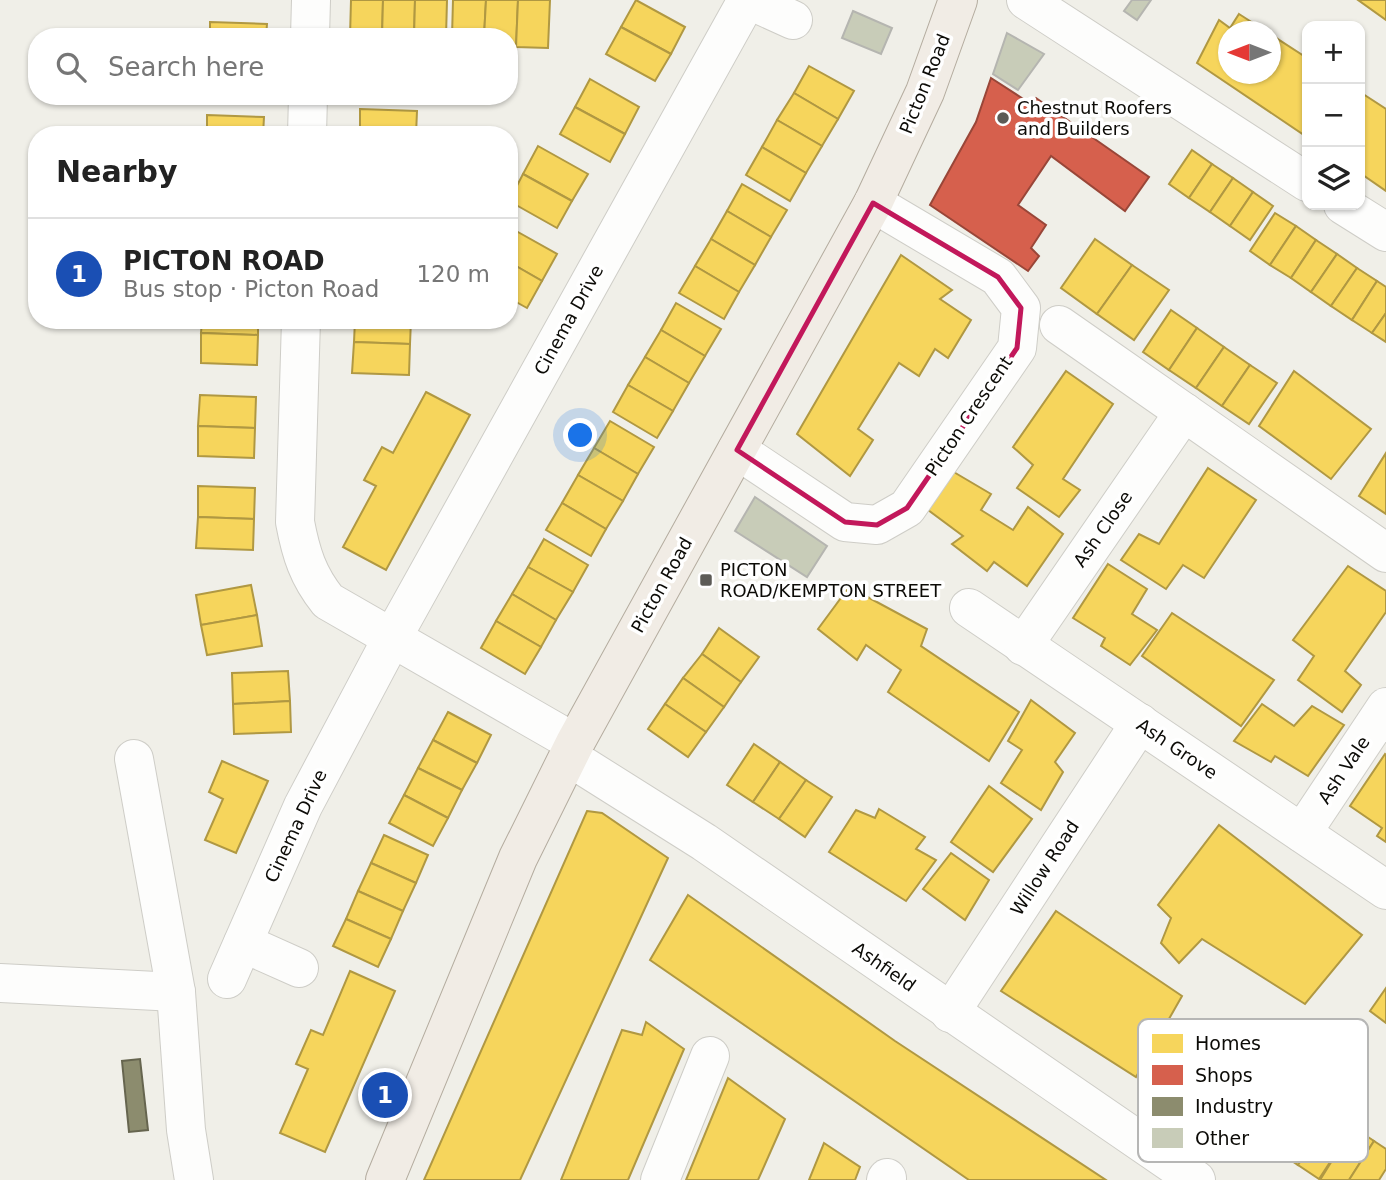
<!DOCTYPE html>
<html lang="en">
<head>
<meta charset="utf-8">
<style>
	body { margin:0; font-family:"DejaVu Sans",sans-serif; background:#f2f2f2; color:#222 }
	.controls { position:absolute; right:21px; top:21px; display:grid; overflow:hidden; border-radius:14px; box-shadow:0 2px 5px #0004 }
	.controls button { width:63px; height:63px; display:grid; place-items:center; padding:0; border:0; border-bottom:2px solid #e0e0e0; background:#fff; color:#222; font:35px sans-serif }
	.compass { position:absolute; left:1218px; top:21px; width:63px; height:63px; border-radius:50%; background:#fff; box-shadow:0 2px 5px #0004; rotate:270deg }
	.you { position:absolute; left:581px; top:436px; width:24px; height:24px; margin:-18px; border:5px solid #fff; border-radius:50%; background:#1a73e8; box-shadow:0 0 0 10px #1a73e833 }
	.badge { display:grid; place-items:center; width:46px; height:46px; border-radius:50%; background:#5c5b56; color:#fff; font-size:23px; font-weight:700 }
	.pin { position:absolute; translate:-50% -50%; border:4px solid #fff; box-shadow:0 2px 7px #0006 }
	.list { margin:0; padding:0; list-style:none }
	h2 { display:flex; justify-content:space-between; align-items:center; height:91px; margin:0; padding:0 28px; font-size:30px }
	h2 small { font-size:23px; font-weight:400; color:#767676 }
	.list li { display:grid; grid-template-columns:46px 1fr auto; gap:21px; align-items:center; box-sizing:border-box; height:112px; padding:0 28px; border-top:2px solid #e0e0e0 }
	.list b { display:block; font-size:26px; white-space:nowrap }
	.list p { margin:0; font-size:23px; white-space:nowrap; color:#767676 }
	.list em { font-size:23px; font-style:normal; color:#767676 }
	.icon { flex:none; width:38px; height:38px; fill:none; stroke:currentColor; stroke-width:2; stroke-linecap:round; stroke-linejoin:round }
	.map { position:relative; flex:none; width:1386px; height:1180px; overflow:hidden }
	.search { position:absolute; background:#fff; box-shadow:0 2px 5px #0004; left:28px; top:28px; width:490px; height:77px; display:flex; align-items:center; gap:18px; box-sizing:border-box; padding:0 24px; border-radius:28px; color:#767676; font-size:26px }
	.panel { position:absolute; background:#fff; box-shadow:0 2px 5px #0004; left:28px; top:126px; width:490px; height:203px; border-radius:28px }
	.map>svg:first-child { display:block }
	.homes { fill:#f6d55c; stroke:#b09842; stroke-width:2 }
	.shops { fill:#d6604d; stroke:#994638; stroke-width:2 }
	.industry { fill:#8c8c6e; stroke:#66654f; stroke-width:2 }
	.building { fill:#c8ccb8; stroke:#b5b5b0; stroke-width:2 }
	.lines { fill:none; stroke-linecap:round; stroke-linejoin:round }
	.minor-casing { stroke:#cecdc7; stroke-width:40 }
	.major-casing { stroke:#b4ac9f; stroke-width:40 }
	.minor { stroke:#fdfdfc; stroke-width:38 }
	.major { stroke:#f1ece5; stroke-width:38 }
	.marked { fill:none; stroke:#c2185b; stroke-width:5; stroke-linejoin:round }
	.poi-dot { fill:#5c5b56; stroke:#fff; stroke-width:2.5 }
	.labels { text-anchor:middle; stroke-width:7; stroke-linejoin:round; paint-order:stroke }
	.street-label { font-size:18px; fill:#0c0b07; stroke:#fff }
	.poi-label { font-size:18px; fill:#0c0b07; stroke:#fff; text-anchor:start }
	.key { fill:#fff; stroke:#b6b6b5; stroke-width:2 }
	.key-label { font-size:19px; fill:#0c0b07 }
</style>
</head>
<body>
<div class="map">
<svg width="1386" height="1180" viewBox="0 0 1386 1180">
	<rect width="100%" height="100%" fill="#f0efe8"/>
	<g class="homes">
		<polygon points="351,0 383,0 382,37 350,37"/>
		<polygon points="383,0 415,0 414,37 382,37"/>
		<polygon points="415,0 447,0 446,37 414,37"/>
		<polygon points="453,0 486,0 484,37 452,37"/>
		<polygon points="486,0 518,0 516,47 509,47 509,37 484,37"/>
		<polygon points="518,0 550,0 548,48 516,47"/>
		<polygon points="636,0 685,27 671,54 621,27"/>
		<polygon points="1358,0 1386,0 1386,20"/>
		<polygon points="1239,14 1267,32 1228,32 1228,74 1270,74 1270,34 1307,58 1307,137 1197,63 1219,20 1230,28"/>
		<polygon points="210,22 267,24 266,37 210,37"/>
		<polygon points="621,27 671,54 655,81 606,54"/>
		<polygon points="809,66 854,91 838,119 794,93"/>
		<polygon points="590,79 639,107 625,134 575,107"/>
		<polygon points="1360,92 1386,109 1386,191 1360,173"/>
		<polygon points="794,93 838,119 822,146 777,120"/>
		<polygon points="575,107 625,134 610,162 560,134"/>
		<polygon points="360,109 417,111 416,135 360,135"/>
		<polygon points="207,115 264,117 263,135 207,135"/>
		<polygon points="777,120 822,146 806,173 762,147"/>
		<polygon points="538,146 588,174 572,201 523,174"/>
		<polygon points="762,147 806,173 790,201 746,175"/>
		<polygon points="1192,150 1212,164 1189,198 1169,184"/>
		<polygon points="1212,164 1233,178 1210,212 1189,198"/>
		<polygon points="523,174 572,201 557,228 509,201"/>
		<polygon points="1233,178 1253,192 1230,226 1210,212"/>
		<polygon points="742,184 787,210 771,237 727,211"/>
		<polygon points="1253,192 1273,206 1250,240 1230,226"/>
		<polygon points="727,211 771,237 755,265 711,239"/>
		<polygon points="1275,213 1296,226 1270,265 1250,251"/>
		<polygon points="1296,226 1316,240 1291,278 1270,265"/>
		<polygon points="509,227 557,254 542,281 509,262"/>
		<polygon points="711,239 755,265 739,292 695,266"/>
		<polygon points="1095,239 1132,265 1097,314 1061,288"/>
		<polygon points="1316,240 1337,254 1311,292 1291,278"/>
		<polygon points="1337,254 1357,268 1331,306 1311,292"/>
		<polygon points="901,255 952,290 940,299 971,320 948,358 935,349 919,376 899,363 858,429 873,440 850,476 797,434"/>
		<polygon points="509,262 542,281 527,308 509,298"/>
		<polygon points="1132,265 1169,290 1134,340 1097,314"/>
		<polygon points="695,266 739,292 724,319 679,293"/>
		<polygon points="1357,268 1377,281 1352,320 1331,306"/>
		<polygon points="1377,281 1386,287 1386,313 1372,333 1352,320"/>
		<polygon points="676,303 721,329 705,356 661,330"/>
		<polygon points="1171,310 1197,328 1169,370 1143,352"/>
		<polygon points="1386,313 1386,342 1372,333"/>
		<polygon points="202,320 258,320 258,335 201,333"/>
		<polygon points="355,320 411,320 410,344 354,342"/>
		<polygon points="1197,328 1224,347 1196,388 1169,370"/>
		<polygon points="661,330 705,356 689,383 645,357"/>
		<polygon points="201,333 258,335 257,365 201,363"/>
		<polygon points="354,342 410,344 409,375 352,373"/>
		<polygon points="1224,347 1250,365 1222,406 1196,388"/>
		<polygon points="645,357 689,383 673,411 628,385"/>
		<polygon points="1250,365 1277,383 1249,424 1222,406"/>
		<polygon points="1066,371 1113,404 1063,479 1080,490 1059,517 1017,488 1033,465 1013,447"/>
		<polygon points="1294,371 1371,429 1331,479 1259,426"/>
		<polygon points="628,385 673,411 657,438 613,412"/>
		<polygon points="426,392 470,415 386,570 343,547 376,486 364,480 382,447 393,453"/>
		<polygon points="200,395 256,397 255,428 198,426"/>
		<polygon points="610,421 654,447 638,474 594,448"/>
		<polygon points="198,426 255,428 254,458 198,456"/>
		<polygon points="594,448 638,474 623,501 578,475"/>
		<polygon points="1386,453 1386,514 1359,496"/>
		<polygon points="1208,468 1256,500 1204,578 1183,565 1166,589 1121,560 1139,534 1159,544"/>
		<polygon points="952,471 991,494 981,510 1013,530 1028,507 1063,534 1027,586 994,562 987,571 952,544 963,536 924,507"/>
		<polygon points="578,475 623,501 606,529 562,503"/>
		<polygon points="198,486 255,488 254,519 198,517"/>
		<polygon points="562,503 606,529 591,556 546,530"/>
		<polygon points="198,517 254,519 253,550 196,548"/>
		<polygon points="544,539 588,565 573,592 528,567"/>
		<polygon points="1108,564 1147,589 1132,614 1157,630 1130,665 1101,646 1105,638 1073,618"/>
		<polygon points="1348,566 1386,591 1386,612 1345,671 1361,685 1342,712 1298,680 1314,656 1293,640"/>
		<polygon points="528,567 573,592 556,620 512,594"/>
		<polygon points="251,585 257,615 201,625 196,595"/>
		<polygon points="849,587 927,629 921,646 1019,712 989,761 888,692 901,670 866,645 857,660 818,629"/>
		<polygon points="512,594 556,620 541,647 496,621"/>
		<polygon points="1172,613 1274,680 1241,726 1142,656"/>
		<polygon points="257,615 262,646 207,655 201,625"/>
		<polygon points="496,621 541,647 525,674 481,648"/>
		<polygon points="719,628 759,657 741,682 702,654"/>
		<polygon points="702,654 741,682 724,707 683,678"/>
		<polygon points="288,671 290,701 233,704 232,673"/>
		<polygon points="683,678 724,707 706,732 665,704"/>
		<polygon points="1031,700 1075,733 1055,762 1063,772 1041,810 1001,783 1022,750 1008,741"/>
		<polygon points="290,701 291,732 234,734 233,704"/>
		<polygon points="665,704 706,732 688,757 648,729"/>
		<polygon points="1262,704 1294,726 1312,706 1344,725 1308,776 1275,756 1271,762 1234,741"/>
		<polygon points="448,712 491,735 477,763 433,740"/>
		<polygon points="433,740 477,763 462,790 418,768"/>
		<polygon points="754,744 780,762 753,802 727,785"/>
		<polygon points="1385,754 1386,755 1386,842 1377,836 1382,828 1350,806"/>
		<polygon points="222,761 268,781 236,853 205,840 223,799 209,792"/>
		<polygon points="780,762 806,780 779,819 753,802"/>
		<polygon points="418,768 462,790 448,818 404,795"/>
		<polygon points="806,780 832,797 805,837 779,819"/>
		<polygon points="989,786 1032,819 993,872 951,842"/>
		<polygon points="404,795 448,818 433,846 389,823"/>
		<polygon points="879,809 925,837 916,849 936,860 906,901 829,852 856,810 875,818"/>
		<polygon points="587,811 602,813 668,858 520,1180 424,1180"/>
		<polygon points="1219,825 1362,935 1305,1004 1202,939 1179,963 1161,943 1171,918 1158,905"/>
		<polygon points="384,835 428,855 416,883 371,863"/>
		<polygon points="951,853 989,880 965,920 923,889"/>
		<polygon points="371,863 416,883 403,911 358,891"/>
		<polygon points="358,891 403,911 391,939 346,919"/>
		<polygon points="688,895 895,1041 1106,1180 969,1180 650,960"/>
		<polygon points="1056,911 1182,996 1136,1077 1001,991"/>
		<polygon points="346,919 391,939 378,967 333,946"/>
		<polygon points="350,971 395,991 325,1152 280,1133 308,1069 296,1064 311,1030 323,1035"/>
		<polygon points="1386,988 1386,1023 1370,1011"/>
		<polygon points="646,1022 684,1049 628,1180 561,1180 622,1030 642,1035"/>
		<polygon points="728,1078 785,1119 758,1180 686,1180"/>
		<polygon points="1311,1099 1332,1113 1298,1165 1277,1151"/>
		<polygon points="1332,1113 1353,1127 1319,1179 1298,1165"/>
		<polygon points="1353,1127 1374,1141 1349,1180 1320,1180"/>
		<polygon points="1374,1141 1386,1149 1386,1169 1379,1180 1349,1180"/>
		<polygon points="824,1143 860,1167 855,1180 809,1180"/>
	</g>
	<polygon class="shops" points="991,78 1031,104 1036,98 1149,177 1125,211 1051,156 1018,205 1046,225 1031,248 1039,256 1028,271 930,205 976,122"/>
	<polygon class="industry" points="140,1059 148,1130 129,1132 122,1061"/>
	<g class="building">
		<polygon points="1132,0 1151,0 1137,20 1124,11"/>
		<polygon points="853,11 892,28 881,54 842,38"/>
		<polygon points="1007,33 1044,54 1018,90 993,74"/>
		<polygon points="755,497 827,546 807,577 735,531"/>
	</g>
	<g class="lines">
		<defs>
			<g id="minor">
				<polyline points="749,0 793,20"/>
				<polyline points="1026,0 1307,182"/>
				<polyline points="310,37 311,0"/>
				<polyline points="307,135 308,96"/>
				<polyline points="1343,205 1386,232"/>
				<path d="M301 320 295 522C301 554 308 576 328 601L575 743"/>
				<polyline points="1059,325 1386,553"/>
				<polyline points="737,450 845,522 877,525 907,508 1017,348 1021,308 998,277 873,203"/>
				<polyline points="969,608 1386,890"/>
				<polyline points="1023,646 1184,412"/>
				<polyline points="569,757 704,842 1196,1180"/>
				<polyline points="134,759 176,992 186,1130 194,1180"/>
				<polyline points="1302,833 1386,707"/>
				<polyline points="243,943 299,968"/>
				<polyline points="227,979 303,806 391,640 747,0"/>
				<polyline points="0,983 176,992"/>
				<polyline points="950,1013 1140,723"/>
				<polyline points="660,1180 710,1056"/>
				<polyline points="886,1180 887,1178"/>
			</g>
			<polyline id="major" points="385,1180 518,858 575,743 873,203 925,92 958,0"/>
		</defs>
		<use href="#minor" class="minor-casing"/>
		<use href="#major" class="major-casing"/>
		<use href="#minor" class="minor"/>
		<use href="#major" class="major"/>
	</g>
	<path class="marked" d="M873 203 998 277 1021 308 1017 348 907 508 877 525 845 522 737 450Z"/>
	<g class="poi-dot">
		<circle cx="1003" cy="118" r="7"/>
		<rect x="699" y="573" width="14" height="14" rx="3.5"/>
	</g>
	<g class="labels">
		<g class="street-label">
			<text transform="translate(925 84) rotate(-68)" y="6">Picton Road</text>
			<text transform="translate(569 320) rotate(-61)" y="6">Cinema Drive</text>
			<text transform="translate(969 416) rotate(-56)" y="6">Picton Crescent</text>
			<text transform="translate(1103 529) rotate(-55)" y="6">Ash Close</text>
			<text transform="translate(662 585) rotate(-61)" y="6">Picton Road</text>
			<text transform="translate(1177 749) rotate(34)" y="6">Ash Grove</text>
			<text transform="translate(1344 770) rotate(-56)" y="6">Ash Vale</text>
			<text transform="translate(296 826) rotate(-65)" y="6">Cinema Drive</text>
			<text transform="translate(1045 868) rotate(-57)" y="6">Willow Road</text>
			<text transform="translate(884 967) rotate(35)" y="6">Ashfield</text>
		</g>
		<g class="poi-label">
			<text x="1017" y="114">Chestnut Roofers<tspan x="1017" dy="21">and Builders</tspan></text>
			<text x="720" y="576">PICTON<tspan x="720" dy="21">ROAD/KEMPTON STREET</tspan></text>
		</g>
	</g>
	<rect x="1138" y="1019" width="230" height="143" rx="10" class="key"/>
	<rect x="1152" y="1034" width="31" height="19" fill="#f6d55c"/>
	<rect x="1152" y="1065" width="31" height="20" fill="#d6604d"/>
	<rect x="1152" y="1097" width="31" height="19" fill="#8c8c6e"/>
	<rect x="1152" y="1128" width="31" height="20" fill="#c8ccb8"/>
	<g class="key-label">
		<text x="1195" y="1050">Homes</text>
		<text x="1195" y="1082">Shops</text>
		<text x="1195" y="1113">Industry</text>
		<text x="1195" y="1145">Other</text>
	</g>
</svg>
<div class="controls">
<button>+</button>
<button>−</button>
<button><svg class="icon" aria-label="layers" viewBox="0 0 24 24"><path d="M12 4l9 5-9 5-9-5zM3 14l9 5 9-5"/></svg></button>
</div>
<svg class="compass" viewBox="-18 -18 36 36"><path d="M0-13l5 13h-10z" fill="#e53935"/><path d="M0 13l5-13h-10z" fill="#767676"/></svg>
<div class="you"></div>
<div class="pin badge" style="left:385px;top:1095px;background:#1a4fb4">1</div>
<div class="search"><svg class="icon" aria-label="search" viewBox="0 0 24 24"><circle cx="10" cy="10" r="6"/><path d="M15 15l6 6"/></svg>Search here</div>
<section class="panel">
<h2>Nearby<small></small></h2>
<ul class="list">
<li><span class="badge" style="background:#1a4fb4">1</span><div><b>PICTON ROAD</b><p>Bus stop · Picton Road</p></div><em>120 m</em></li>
</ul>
</section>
</div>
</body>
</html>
